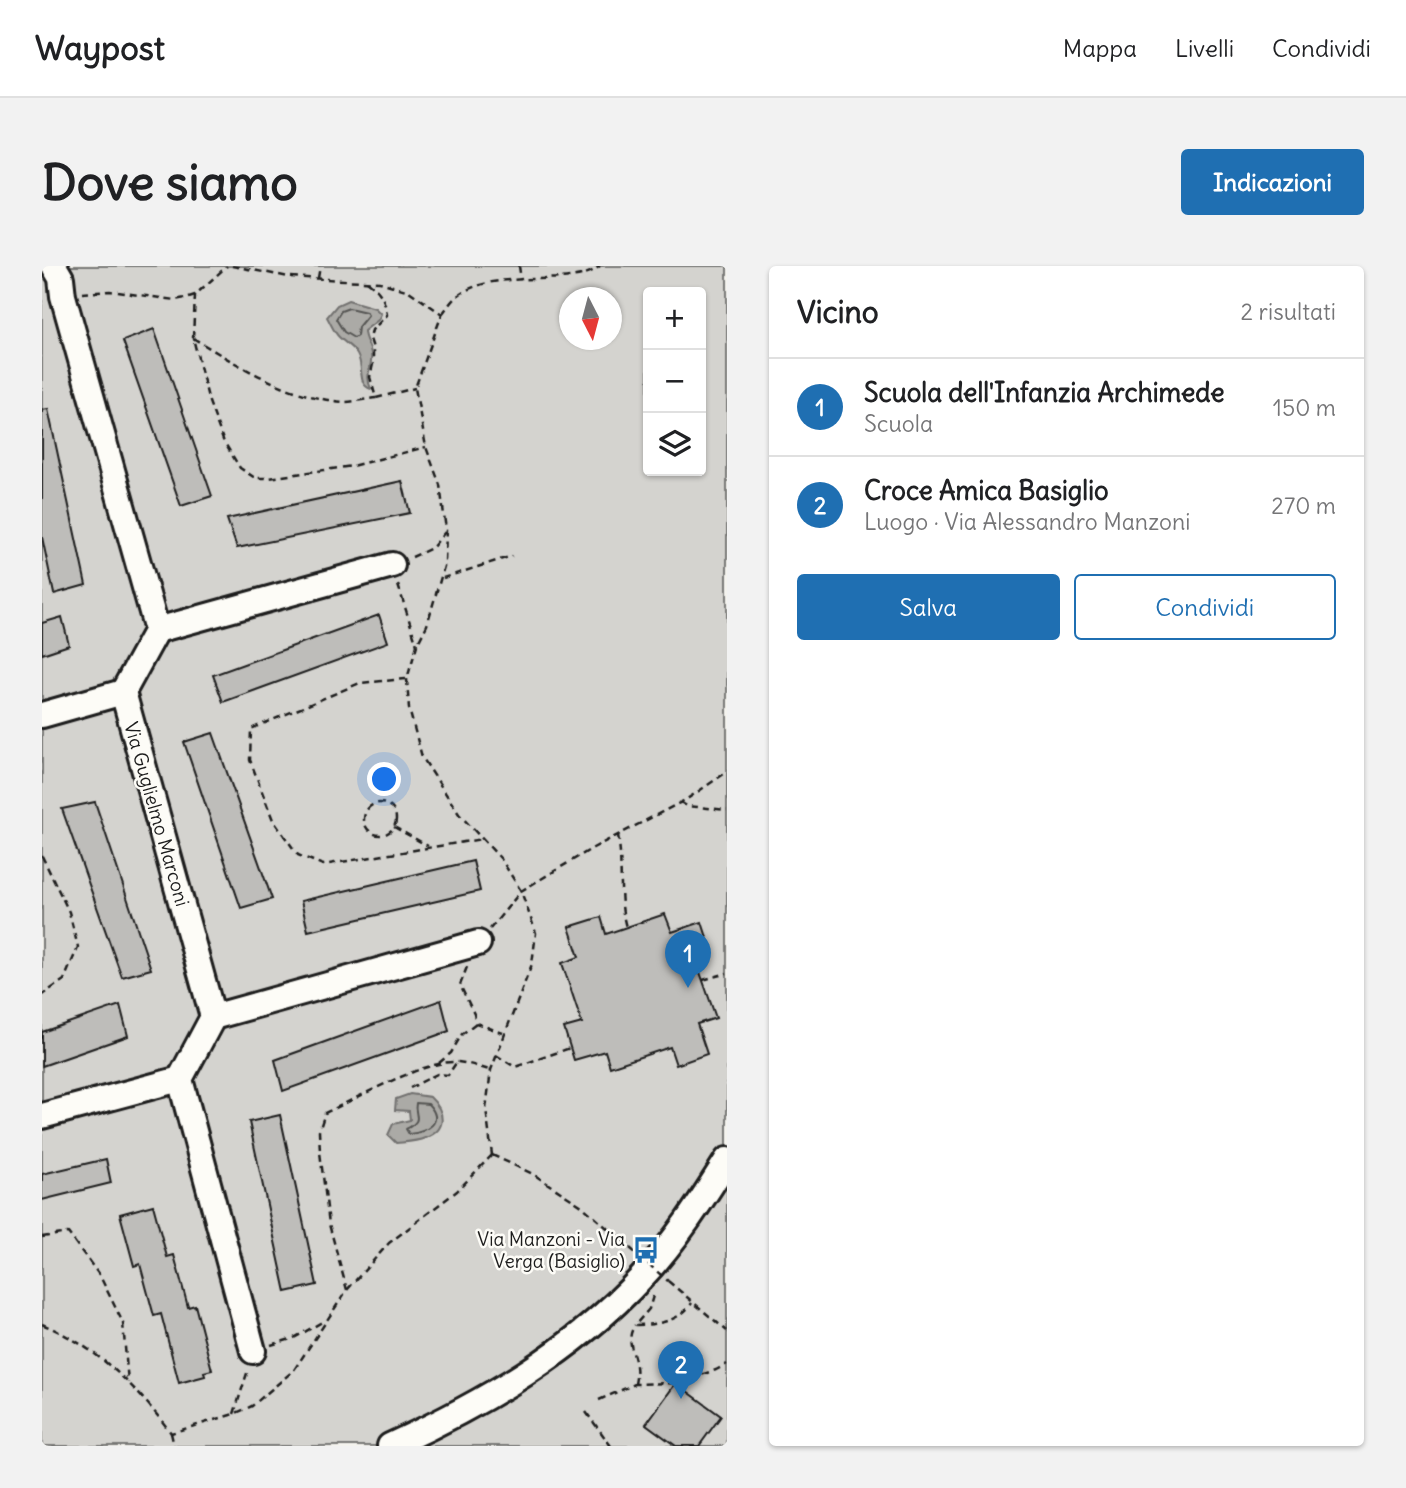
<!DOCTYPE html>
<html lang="it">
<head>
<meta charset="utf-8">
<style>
	body { margin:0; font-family:Delius,sans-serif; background:#f2f2f2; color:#202124 }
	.controls { position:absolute; right:21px; top:21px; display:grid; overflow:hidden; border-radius:7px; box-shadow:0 2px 5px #0004 }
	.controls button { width:63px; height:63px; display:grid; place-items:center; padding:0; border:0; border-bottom:2px solid #e0e0e0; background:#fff; color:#202124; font:35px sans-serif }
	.compass { position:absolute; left:517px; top:21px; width:63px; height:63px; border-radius:50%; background:#fff; box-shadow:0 2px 5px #0004; rotate:174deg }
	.you { position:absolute; left:343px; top:514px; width:24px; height:24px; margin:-18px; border:5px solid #fff; border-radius:50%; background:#1a73e8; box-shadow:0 0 0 10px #1a73e833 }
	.badge { display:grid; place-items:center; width:46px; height:46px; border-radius:50%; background:#1f6fb2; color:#fff; font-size:23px; font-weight:700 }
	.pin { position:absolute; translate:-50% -58px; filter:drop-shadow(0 2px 4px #0008) }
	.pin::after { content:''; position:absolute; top:37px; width:24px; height:21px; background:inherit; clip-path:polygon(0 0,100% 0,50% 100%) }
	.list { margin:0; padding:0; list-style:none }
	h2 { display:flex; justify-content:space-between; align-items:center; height:91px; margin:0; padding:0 28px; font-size:30px }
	h2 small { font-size:23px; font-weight:400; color:#757577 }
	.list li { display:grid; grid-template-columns:46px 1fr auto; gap:21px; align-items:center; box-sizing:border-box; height:98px; padding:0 28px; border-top:2px solid #e0e0e0 }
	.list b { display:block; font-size:26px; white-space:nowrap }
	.list p { margin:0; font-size:23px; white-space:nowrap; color:#757577 }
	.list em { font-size:23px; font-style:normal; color:#757577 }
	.actions { display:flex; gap:14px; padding:21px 28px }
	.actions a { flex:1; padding:16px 0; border:2px solid #1f6fb2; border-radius:7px; text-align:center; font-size:24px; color:#1f6fb2 }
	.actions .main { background:#1f6fb2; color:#fff }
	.icon { flex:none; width:38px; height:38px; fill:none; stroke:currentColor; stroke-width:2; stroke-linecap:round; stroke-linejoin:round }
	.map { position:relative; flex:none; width:685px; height:1180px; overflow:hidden; border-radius:7px }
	header { display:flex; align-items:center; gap:42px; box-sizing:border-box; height:98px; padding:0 35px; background:#fff; border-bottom:2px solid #e0e0e0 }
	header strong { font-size:33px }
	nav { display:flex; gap:38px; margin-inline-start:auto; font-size:24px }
	.intro { display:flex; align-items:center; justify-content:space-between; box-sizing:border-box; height:168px; padding:0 42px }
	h1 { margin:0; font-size:49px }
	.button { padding:18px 32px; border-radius:7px; background:#1f6fb2; color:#fff; font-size:24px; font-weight:700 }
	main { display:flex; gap:42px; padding:0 42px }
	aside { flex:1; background:#fff; border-radius:7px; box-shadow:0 2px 5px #0004 }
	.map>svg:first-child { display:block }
	.green { fill:#d4d3cf; stroke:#787876; stroke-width:2; fill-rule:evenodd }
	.water { fill:#abaaa6; stroke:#72716f; stroke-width:2 }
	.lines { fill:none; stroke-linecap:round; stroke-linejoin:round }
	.shore { stroke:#555553; stroke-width:2 }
	.building { fill:#bebdba; stroke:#1c1c1c; stroke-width:2 }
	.minor-casing { stroke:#1c1c1c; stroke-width:30 }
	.path { stroke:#1c1c1c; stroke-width:2.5; stroke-dasharray:7 5; stroke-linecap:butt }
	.minor { stroke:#fdfcf7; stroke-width:24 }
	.path-bridge { stroke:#1c1c1c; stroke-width:2.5; stroke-dasharray:7 5; stroke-linecap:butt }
	.labels { text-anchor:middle; stroke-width:5; stroke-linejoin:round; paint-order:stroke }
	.street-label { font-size:19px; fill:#1c1c1c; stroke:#fdfcf7 }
	.poi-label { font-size:19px; fill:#1c1c1c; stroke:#fdfcf7; text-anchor:end }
</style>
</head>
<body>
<header>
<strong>Waypost</strong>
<nav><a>Mappa</a><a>Livelli</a><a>Condividi</a></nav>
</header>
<div class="intro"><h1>Dove siamo</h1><a class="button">Indicazioni</a></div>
<main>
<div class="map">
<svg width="685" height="1180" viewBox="0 0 685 1180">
	<rect width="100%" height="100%" fill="#f4f3ee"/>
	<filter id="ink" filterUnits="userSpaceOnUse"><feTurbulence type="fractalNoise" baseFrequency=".0143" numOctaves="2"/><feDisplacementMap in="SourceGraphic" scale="14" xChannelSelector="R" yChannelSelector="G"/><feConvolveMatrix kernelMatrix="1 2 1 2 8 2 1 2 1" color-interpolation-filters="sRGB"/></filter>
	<g filter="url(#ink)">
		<path class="green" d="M0 0H685V1180H0ZM606 26H659V205H606ZM528 32H570V74H528Z"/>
		<g class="water">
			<path d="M306 34 333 42 339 48 336 54 322 65C322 74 328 79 329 88 331 102 322 107 329 123 316 119 321 104 317 93 313 82 305 79 297 71 292 66 289 58 285 51L295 39Z"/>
			<path d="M368 828 388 831C403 845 406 864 383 872 374 876 363 876 354 877L346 869 351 858 368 854 367 845 353 844 354 833Z"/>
		</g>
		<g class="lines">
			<g class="shore">
				<polygon points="307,42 324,46 326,49 316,61 315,70 312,72 302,66 294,53 299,45"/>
				<path d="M374 837 386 838C404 857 384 866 367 868L364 863C383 853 371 850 374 837Z"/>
			</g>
		</g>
		<g class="building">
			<polygon points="112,63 170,230 139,240 81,75"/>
			<polygon points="6,143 44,319 12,328 0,271 0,144"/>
			<polygon points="360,215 368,247 195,282 185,253"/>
			<polygon points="337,349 346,376 181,436 171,409"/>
			<polygon points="20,351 27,379 0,388 0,357"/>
			<polygon points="171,467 230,633 199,642 142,476"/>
			<polygon points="53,536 109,703 80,711 20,543"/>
			<polygon points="431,595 438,625 266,665 259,635"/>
			<polygon points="623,648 630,666 660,656 670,687 653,692 674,752 655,758 665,788 634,799 628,781 568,801 563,785 532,794 522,762 540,757 520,697 537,691 527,661 559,651 564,668"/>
			<polygon points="399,734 407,765 241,825 233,794"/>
			<polygon points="78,739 86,770 0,800 0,766"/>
			<polygon points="238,849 275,1019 244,1026 207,856"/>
			<polygon points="64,893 69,917 0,934 0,908"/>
			<polygon points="111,939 125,991 132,989 146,1041 153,1039 170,1104 162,1106 163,1110 137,1117 119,1048 112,1050 98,998 92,1000 78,948"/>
			<polygon points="634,1117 679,1150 657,1180 634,1180 604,1158"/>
		</g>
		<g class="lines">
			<defs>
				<g id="minor">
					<polyline points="12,0 19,12 21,30 115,364 81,426 171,751 138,813 211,1085"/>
					<polyline points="115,364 350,299"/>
					<polyline points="0,449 81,426"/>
					<polyline points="171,751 436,677"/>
					<polyline points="0,850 138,813"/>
					<path d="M348 1180C440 1138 531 1086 600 1011 633 976 660 934 685 894"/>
				</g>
			</defs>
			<use href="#minor" class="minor-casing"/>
			<g class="path">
				<polyline points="190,0 247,11 338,16 367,25 400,48 373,122 384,181 398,219 404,264 403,297 385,359 375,379 365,413 367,443 380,491 417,548 459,593 479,625 494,667 490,698 449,804 444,843 450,889"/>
				<polyline points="477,0 479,14"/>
				<polyline points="276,12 278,0"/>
				<path d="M325 15C338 25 343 33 345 49L330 64 328 73 331 82V98L328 111 334 132 373 122"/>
				<polyline points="40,27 68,25 133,34 144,32 153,29 185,0"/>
				<polyline points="153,29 151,72 167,136 181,174 198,202 213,212 227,212 310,200 384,181"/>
				<path d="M400 48C405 42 409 35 414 31 445 7 491 16 528 11 540 9 548 8 558 0"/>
				<path d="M151 72C195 99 249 132 302 136 312 136 323 133 334 132"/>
				<polyline points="370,291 390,282 403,266"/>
				<polyline points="401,312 470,290"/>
				<polyline points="356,319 375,379"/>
				<polyline points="364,413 318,417 209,463 208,494 231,554 256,589 281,599 440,573"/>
				<polyline points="638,536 645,540 685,544"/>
				<circle cx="338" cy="553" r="16"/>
				<polyline points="352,561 386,580"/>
				<path d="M576 569C581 599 576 635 584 661"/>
				<polyline points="0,590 27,646 36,681 22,714 0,729"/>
				<polyline points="448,663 479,625 551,582 645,533 685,506"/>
				<polyline points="425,701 418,719 432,748 434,757 461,767"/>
				<polyline points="661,714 685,707"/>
				<polyline points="454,789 473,801 528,782"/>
				<polyline points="397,797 409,787 420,768 434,757"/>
				<polyline points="368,822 395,808 406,809 414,797"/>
				<polyline points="450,889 491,908 540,940 588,982"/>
				<polyline points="0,971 26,967 58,1010 81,1057 86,1117"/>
				<polyline points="626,1015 685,1065"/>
				<path d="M305 1024 287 958 278 886 277 865 283 847C314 833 384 793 416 796 426 797 437 801 447 804"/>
				<path d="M611 1030 607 1043 593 1059C614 1059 637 1056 650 1037"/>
				<path d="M0 1058C55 1081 94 1120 129 1167L192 1148 210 1140 252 1104 305 1024 347 977 415 925 450 889"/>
				<polyline points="229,1079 252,1072 280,1056"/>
				<path d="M593 1118C594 1112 595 1106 594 1100 592 1085 583 1073 593 1059"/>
				<polyline points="557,1134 593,1118 634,1117 674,1104 685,1098"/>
				<polyline points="544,1146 569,1180"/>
				<polyline points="192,1148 206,1104"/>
				<polyline points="129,1167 132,1180"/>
			</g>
			<use href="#minor" class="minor"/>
			<polyline class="path-bridge" points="588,982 626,1015"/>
		</g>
	</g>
	<defs>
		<symbol id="bus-bare" viewBox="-9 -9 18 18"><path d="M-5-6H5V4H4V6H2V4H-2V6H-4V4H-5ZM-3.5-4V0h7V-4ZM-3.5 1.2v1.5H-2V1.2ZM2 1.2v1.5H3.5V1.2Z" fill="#1f6fb2" stroke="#fdfcf7" stroke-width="2.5" paint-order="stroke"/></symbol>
	</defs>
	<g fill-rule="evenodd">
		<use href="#bus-bare" x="585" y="965" width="38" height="38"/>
	</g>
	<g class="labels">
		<g class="street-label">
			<text transform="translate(115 548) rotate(74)" y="7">Via Guglielmo Marconi</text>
		</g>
		<g class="poi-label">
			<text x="583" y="980">Via Manzoni - Via<tspan x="583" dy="22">Verga (Basiglio)</tspan></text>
		</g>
	</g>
</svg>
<div class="controls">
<button>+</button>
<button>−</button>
<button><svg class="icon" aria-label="layers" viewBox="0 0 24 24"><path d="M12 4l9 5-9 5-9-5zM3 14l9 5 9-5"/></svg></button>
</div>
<svg class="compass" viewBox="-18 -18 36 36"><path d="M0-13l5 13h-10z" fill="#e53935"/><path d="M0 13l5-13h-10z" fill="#757577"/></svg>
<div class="you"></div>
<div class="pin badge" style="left:646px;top:722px">1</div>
<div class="pin badge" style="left:639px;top:1133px">2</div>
</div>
<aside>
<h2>Vicino<small>2 risultati</small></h2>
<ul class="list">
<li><span class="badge">1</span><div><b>Scuola dell'Infanzia Archimede</b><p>Scuola</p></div><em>150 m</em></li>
<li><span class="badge">2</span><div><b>Croce Amica Basiglio</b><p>Luogo · Via Alessandro Manzoni</p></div><em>270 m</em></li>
</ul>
<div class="actions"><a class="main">Salva</a><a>Condividi</a></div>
</aside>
</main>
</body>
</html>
